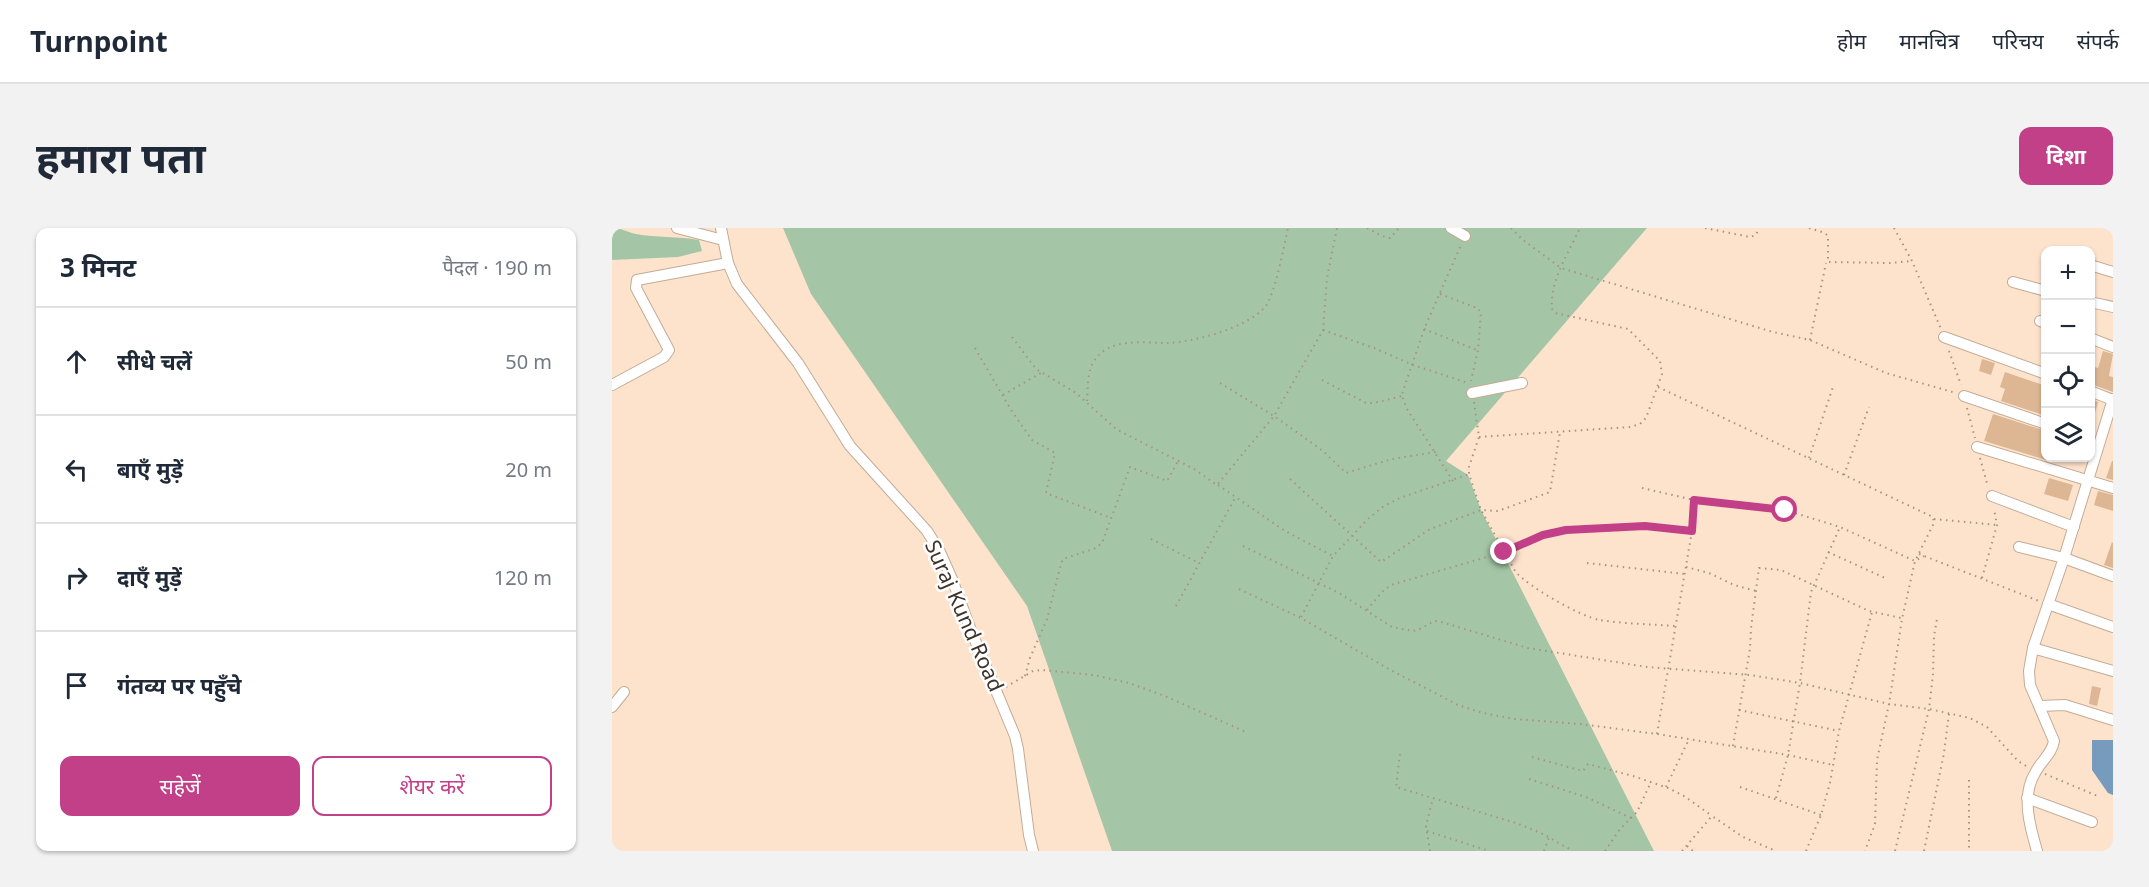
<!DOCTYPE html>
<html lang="hi">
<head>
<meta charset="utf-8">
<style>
	body { margin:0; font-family:"Noto Sans","Noto Sans Devanagari",sans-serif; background:#f2f2f3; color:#1f2937 }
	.controls { position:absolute; right:18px; top:18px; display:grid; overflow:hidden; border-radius:12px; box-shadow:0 2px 4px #0004 }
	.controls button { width:54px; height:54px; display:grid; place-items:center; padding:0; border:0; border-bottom:2px solid #e0e1e3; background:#fff; color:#1f2937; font:30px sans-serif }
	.stop { position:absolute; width:18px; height:18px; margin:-14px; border:4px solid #c24088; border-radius:50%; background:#fff }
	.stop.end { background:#c24088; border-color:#fff; box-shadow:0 2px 6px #0008 }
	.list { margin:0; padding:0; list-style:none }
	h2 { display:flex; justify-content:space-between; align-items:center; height:78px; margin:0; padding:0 24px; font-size:26px }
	h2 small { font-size:20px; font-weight:400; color:#747a83 }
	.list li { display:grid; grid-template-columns:39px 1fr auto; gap:18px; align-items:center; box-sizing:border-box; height:108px; padding:0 24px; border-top:2px solid #e0e1e3 }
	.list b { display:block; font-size:22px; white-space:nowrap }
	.list em { font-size:20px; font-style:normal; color:#747a83 }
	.actions { display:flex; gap:12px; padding:18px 24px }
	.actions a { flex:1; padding:14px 0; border:2px solid #c24088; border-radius:12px; text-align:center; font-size:21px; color:#c24088 }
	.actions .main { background:#c24088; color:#fff }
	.icon { flex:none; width:33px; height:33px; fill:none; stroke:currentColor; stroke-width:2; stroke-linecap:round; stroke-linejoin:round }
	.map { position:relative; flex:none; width:1501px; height:623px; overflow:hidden; border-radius:12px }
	header { display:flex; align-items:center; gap:36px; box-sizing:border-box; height:84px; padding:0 30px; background:#fff; border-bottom:2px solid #e0e1e3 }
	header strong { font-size:28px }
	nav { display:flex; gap:33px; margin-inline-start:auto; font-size:21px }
	.intro { display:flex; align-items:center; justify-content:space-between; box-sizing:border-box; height:144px; padding:0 36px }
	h1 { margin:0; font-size:42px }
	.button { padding:15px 27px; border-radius:12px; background:#c24088; color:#fff; font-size:21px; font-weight:700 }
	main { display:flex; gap:36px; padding:0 36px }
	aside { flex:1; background:#fff; border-radius:12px; box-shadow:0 2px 4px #0004 }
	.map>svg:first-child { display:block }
	.green { fill:#a4c6a6 }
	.water { fill:#779bbd }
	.building { fill:#ddb794 }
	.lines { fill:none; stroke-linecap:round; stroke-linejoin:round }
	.minor-casing { stroke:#c3ab95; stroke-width:12 }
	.path { stroke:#a69382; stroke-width:2; stroke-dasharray:1.5 4.5; stroke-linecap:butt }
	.minor { stroke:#fff; stroke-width:10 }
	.route { stroke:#c24088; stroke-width:8 }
	.labels { text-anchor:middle; stroke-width:5; stroke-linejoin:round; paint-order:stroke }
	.street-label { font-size:21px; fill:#3d332a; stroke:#fff }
</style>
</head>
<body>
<header>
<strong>Turnpoint</strong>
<nav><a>होम</a><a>मानचित्र</a><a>परिचय</a><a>संपर्क</a></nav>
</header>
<div class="intro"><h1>हमारा पता</h1><a class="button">दिशा</a></div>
<main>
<aside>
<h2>3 मिनट<small>पैदल · 190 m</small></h2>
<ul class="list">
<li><svg class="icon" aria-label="ahead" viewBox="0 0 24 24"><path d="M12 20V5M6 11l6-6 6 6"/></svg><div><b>सीधे चलें</b></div><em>50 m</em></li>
<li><svg class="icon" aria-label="left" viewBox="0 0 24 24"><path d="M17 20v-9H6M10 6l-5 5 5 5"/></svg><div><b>बाएँ मुड़ें</b></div><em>20 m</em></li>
<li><svg class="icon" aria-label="right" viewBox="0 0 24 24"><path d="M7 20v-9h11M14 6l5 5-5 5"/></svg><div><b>दाएँ मुड़ें</b></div><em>120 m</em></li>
<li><svg class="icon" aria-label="arrive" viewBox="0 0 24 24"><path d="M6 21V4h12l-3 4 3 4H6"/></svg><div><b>गंतव्य पर पहुँचे</b></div></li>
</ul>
<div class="actions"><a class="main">सहेजें</a><a>शेयर करें</a></div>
</aside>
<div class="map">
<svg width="1501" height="623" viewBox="0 0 1501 623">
	<rect width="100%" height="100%" fill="#fde3cc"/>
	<g class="green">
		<path d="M0 0C9 0 15 4 24 6 44 10 66 8 87 12L90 23 66 29 0 32Z"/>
		<polygon points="171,0 1035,0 834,233 856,247 869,282 1042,623 500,623 415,378 199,66"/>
	</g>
	<polygon class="water" points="1480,512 1501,512 1501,567 1496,565 1480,542"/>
	<g class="building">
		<polygon points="1491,123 1501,126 1497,148 1501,149 1501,164 1479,156 1479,138 1486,140"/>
		<polygon points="1370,131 1383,135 1379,147 1367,143"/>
		<polygon points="1393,144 1434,158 1434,188 1389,173 1393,161 1388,159"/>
		<polygon points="1479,171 1486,174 1481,192 1479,192"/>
		<polygon points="1381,186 1434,203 1434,232 1372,213"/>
		<polygon points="1500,233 1501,233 1501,252 1494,250"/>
		<polygon points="1437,250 1461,257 1456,273 1432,266"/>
		<polygon points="1486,263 1501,267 1501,283 1482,277"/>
		<polygon points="1500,314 1501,315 1501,340 1492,337"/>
		<polygon points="1480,458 1489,460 1485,478 1477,476"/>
	</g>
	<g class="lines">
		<defs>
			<g id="minor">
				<polyline points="65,0 111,12"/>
				<polyline points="109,0 116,35 125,56 186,135 238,218 315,303 328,324 340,351 360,405 403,508 406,521 417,607 421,623"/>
				<polyline points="839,0 853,8"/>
				<polyline points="1478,37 1501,44"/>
				<polyline points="1401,54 1434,63"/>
				<polyline points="1478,74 1501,79"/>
				<polyline points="1428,93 1434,95"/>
				<polyline points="1332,109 1434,146"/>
				<polyline points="1478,110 1501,119"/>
				<polyline points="0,157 52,129 57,122 24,60 25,52 116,35"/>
				<polyline points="1478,163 1501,172"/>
				<polyline points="860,165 910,155"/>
				<polyline points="1352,168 1434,196"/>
				<polyline points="1365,219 1501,260"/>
				<polyline points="1380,268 1462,299"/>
				<polyline points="1407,319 1452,330 1501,348"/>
				<polyline points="1436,376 1501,399"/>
				<polyline points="1421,420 1501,443"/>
				<polyline points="1428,478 1453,477 1501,492"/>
				<polyline points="0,479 12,464"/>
				<polyline points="1415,570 1480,594"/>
				<path d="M1425 623C1418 599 1409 568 1423 545 1429 533 1440 526 1442 513L1418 457 1417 443 1421 420 1452 330 1501 171"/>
			</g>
		</defs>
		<use href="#minor" class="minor-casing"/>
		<g class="path">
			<polyline points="755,0 770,8 778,10 787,0"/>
			<polyline points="899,0 911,12 949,40 1161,104 1198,112 1274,145 1344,165"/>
			<polyline points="1093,0 1138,9 1144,7 1147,0"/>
			<polyline points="1197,0 1213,5 1216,8 1216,34 1278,35 1300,33"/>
			<polyline points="1282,0 1300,33 1329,101"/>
			<polyline points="828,66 865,80 869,84 866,122 859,153"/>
			<polyline points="812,101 865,122"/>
			<polyline points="711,102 762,120 801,137 856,155"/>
			<polyline points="400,109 424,141 464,165 504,201 582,241 605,257 662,188 711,102 715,50 725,0"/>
			<polyline points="1198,112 1214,35"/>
			<polyline points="363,120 399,182 420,212 443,225 434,265 499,290"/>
			<polyline points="1337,123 1349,157"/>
			<polyline points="710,152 754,175 762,175 790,168"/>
			<polyline points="608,155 662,188 711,223 734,245 780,231 824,224"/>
			<polyline points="1046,159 1321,289 1322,295 1303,333 1290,391 1277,476 1265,532 1263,596 1253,623"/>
			<polyline points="391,167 429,145"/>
			<path d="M475 173C476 161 475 143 482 133 497 109 532 115 555 115 582 114 635 100 653 79 663 67 672 18 676 0"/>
			<path d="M862 174 867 209 857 239V246L869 282 903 343C915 358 969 389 988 392 1013 396 1038 396 1063 398"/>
			<polyline points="1355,180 1363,210"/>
			<path d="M867 209 1018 199 1028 196 1034 190 1050 146 1048 133 1016 101 943 85 940 81C937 54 957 24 968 0"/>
			<polyline points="1197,230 1221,159"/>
			<polyline points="1368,230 1376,259"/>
			<polyline points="1232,247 1257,179"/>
			<polyline points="678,251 769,334 818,301 869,282 886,283 938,264 948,204"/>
			<polyline points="841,253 795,181 790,168 791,163 813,99 849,17"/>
			<polyline points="606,257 673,303 721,328"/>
			<polyline points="1030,260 1082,272 1173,282 1228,299 1303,333 1312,328"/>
			<polyline points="1322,291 1385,297"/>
			<polyline points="539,311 587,335"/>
			<polyline points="631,318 727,365 780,399 801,403 806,402 822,393 826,393 916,420 1035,439 1138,447 1188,455 1277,476 1317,481 1358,490 1375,499 1406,533 1414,538"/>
			<polyline points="1216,324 1273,350"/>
			<polyline points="1307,326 1427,373"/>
			<polyline points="975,335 1073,346"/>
			<polyline points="1074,339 1097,345 1122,357 1144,363"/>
			<polyline points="1370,350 1385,297 1382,281"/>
			<polyline points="627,361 689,390 775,440 846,477 871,485 903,491 968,496 1045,506 1176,527 1221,537"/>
			<polyline points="564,378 623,270"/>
			<polyline points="755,382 771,363 779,357 892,324 931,307 954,302 1033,299 1080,303"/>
			<polyline points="689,389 721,328 758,289 772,278 788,270 857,246"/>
			<polyline points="413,448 418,430 435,391 449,336 451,331 484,320 490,315 518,239 555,253 566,233"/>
			<polyline points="394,459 421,443 430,442 482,447 517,455 553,468 636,505"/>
			<polyline points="1127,482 1227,503"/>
			<polyline points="1045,506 1080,303 1082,272"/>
			<polyline points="1121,518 1138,421 1139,400 1147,340 1169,342 1257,383 1289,390"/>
			<polyline points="788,526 784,559 904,595 929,605 961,623"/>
			<polyline points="920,529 971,543 976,536 1021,548 1056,560 1072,568 1100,588"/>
			<polyline points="1433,546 1488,569"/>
			<polyline points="917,551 974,569 1019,590"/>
			<polyline points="1357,552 1357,623"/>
			<polyline points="1054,559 1077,511"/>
			<polyline points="1128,559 1209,587"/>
			<polyline points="1164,570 1176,527 1188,455 1199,364 1228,299"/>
			<polyline points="815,603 877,623"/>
			<polyline points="1075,618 1081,623"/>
			<polyline points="818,623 814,598 821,570"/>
			<polyline points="932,623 937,609"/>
			<polyline points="993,623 1008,601 1025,584 1039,554"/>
			<polyline points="1070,623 1100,588 1131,609 1164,623"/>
			<polyline points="1194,623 1209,587 1218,555 1227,503 1260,384"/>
			<polyline points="1283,623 1317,481 1321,446 1322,408 1325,391"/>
			<polyline points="1312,623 1332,525 1337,486"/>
		</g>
		<use href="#minor" class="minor"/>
	</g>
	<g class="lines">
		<polyline class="route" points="892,324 931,307 954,302 1033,298 1080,303 1082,272 1173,282"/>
	</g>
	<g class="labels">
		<g class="street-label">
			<text transform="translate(352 388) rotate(66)" y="7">Suraj Kund Road</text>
		</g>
	</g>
</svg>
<div class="controls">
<button>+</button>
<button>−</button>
<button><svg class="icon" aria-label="locate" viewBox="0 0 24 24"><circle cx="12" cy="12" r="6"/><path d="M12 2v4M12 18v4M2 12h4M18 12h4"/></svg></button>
<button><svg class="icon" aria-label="layers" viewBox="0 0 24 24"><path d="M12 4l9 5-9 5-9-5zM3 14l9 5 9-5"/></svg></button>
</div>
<div class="stop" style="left:1173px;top:282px"></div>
<div class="stop end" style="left:892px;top:324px"></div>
</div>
</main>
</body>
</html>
